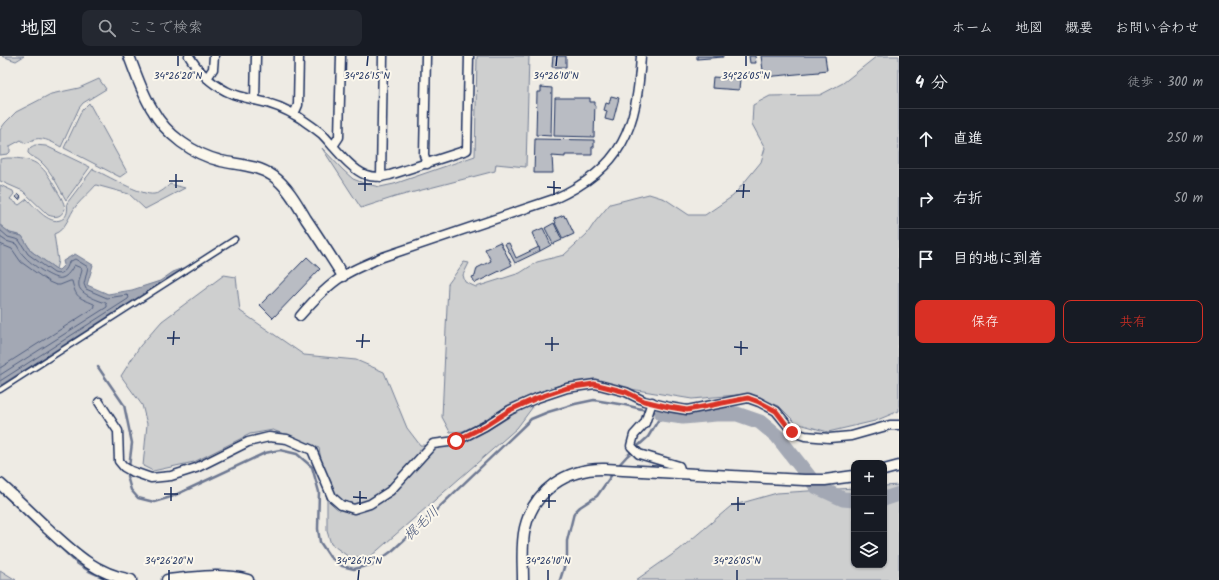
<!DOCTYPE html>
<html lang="ja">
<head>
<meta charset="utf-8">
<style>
	body { margin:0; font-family:Kalam,"Klee One",sans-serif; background:#242831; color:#f1f3f6 }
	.controls { position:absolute; right:12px; bottom:12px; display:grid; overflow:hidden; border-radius:8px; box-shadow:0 1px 3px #0004 }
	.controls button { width:36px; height:36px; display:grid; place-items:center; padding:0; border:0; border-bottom:1px solid #363941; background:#171b24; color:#f1f3f6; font:20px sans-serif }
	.stop { position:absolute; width:12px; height:12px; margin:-9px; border:3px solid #d93025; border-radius:50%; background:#fff }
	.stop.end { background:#d93025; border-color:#fff; box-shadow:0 1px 4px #0008 }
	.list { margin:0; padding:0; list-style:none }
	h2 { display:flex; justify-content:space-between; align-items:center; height:52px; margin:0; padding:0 16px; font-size:17px }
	h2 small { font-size:13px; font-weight:400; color:#9ea1a6 }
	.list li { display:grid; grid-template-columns:26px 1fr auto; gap:12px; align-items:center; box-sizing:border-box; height:60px; padding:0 16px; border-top:1px solid #363941 }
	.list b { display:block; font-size:15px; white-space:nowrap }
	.list em { font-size:13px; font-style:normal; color:#9ea1a6 }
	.actions { display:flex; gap:8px; padding:12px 16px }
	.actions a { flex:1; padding:9px 0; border:1px solid #d93025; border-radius:8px; text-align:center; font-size:14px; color:#d93025 }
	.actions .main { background:#d93025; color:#fff }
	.icon { flex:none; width:22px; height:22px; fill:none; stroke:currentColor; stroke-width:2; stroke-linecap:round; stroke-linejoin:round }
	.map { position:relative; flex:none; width:899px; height:524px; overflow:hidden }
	header { display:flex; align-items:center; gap:24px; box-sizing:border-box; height:56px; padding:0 20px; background:#171b24; border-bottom:1px solid #363941 }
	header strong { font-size:19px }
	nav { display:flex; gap:22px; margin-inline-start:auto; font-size:14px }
	.search { width:280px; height:36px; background:#242831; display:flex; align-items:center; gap:10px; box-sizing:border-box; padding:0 14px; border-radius:8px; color:#9ea1a6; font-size:15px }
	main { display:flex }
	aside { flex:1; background:#171b24 }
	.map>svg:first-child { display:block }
	.green { fill:#cecfcf; stroke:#747f96 }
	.water { fill:#a3a8b4; stroke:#6d7892 }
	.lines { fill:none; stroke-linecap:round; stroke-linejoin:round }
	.shore { stroke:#515f80; stroke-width:1 }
	.stream { stroke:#6d7892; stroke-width:2.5 }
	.river { stroke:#a3a8b4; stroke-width:15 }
	.building { fill:#b9bcc3; stroke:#1b2f5e }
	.service-casing { stroke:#1b2f5e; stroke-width:7 }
	.minor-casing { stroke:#1b2f5e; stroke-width:11 }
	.tertiary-casing { stroke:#1b2f5e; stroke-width:13 }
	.service { stroke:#fbf7ec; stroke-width:4 }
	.minor { stroke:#fbf7ec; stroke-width:8 }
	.tertiary { stroke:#fbf7ec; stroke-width:10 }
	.route { stroke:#d93025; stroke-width:5 }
	.ticks { fill:none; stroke:#1b2f5e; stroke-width:1.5 }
	.labels { text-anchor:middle; stroke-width:4; stroke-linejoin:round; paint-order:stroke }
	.water-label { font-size:14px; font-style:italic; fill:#445378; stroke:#fbf7ec }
	.ticks-label { font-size:10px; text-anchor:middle; fill:#1b2f5e; stroke:#fbf7ec; stroke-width:4; stroke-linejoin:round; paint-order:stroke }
</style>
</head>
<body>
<header>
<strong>地図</strong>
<div class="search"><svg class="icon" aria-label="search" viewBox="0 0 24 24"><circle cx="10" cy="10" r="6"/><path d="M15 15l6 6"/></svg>ここで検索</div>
<nav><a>ホーム</a><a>地図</a><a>概要</a><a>お問い合わせ</a></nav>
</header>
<main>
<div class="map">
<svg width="899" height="524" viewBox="0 0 899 524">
	<rect width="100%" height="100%" fill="#eeebe4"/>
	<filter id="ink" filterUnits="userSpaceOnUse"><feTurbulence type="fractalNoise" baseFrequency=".025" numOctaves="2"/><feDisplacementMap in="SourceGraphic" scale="8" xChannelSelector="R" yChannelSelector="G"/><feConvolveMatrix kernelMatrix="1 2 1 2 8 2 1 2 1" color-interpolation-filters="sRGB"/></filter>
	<g filter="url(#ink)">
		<g class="green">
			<polygon points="2,0 24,0 16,5"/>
			<polygon points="477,0 529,0 526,111 496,108 495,115 395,141 361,152 322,92 343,114 353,123 366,128 380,131 394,128 475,100"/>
			<polygon points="877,0 899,0 899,355 875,365 828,376 796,367 779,350 748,338 692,343 631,333 600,326 567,327 539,336 508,349 484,365 463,375 450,376 442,361 448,228 464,206 469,207 463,219 465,226 476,231 520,217 537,206 564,199 587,178 595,166 610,148 649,138 665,143 689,159 705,159 733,140 761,106 765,92 752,68 753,49 770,40 820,39 843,27"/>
			<path d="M99 23 106 33 83 47 79 52 61 91C54 87 44 81 35 83 32 84 29 87 25 87L21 84 10 90V96L8 98 0 99V74L5 67 16 56 51 38 79 32Z"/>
			<polygon points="89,47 127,116 120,121 64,92 82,54"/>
			<path d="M35 89 46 90 90 111 66 144C59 132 52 116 41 106 37 102 31 101 28 97 28 92 31 91 35 89Z"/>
			<path d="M7 102C34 102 42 107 55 131 59 138 64 145 65 153 61 161 56 162 48 159L23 135 0 125V103Z"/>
			<path d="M93 113C106 119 142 140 154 138 161 137 166 132 170 128L185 132 145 153 129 138 96 129C90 136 82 143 76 150 69 159 66 174 54 178L58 205 56 213 31 195 22 180 10 177 0 169V129L13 135 14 138 10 143 19 149 27 143C35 151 51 172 64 162 68 158 68 152 67 147Z"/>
			<path d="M224 219 236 221 240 255 304 299 356 304 384 316 407 372 420 389C434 390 450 390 463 386 486 378 509 360 530 348L532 352 517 372 370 501H349L331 488 327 475V438L319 392 273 374 250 378 194 406 153 415 143 410 147 368 142 349 121 320 140 290 162 265Z"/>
			<polygon points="899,429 899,524 636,524 679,494 731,450 777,437 854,432 854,509 884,509 884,430"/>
			<polygon points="0,514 16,524 0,524"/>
		</g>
		<polygon class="water" points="0,169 10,177 22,180 31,195 56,213 59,214 64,209 63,205 75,198 93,209 87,229 108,238 132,234 160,225 173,216 184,212 1,329 0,327"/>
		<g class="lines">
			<g class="shore">
				<path d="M0 174 8 181 19 184 28 198 54 217C62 220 67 214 69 206L75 203 88 211 84 228 86 233 107 242 127 239 129 241 128 243 0 325"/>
				<path d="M0 181 6 185 16 188C19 192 21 198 25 201 30 207 54 225 62 222 68 220 71 214 74 209L81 212 82 214C81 219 78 225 79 230 80 238 99 245 106 247L107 249V251L0 319"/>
				<path d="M0 188 12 193 21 206 49 226 56 229H60L70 225H72C76 242 78 241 94 248L95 250 94 252 0 312"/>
			</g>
			<g class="stream">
				<polyline points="98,311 124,349 132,387 129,411"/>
				<polyline points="128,416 127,420 131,434 138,442 154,446 171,441 265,397 280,394 297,398 312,411 319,436 318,473 320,486 330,501 342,510 354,513 374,508 392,495 430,460 531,363 548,356 575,348 594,344 625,349 662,358 648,381 627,400 617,411"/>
				<polyline points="0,435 78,508 89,515 109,524"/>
				<polyline points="560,524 567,502 567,485 574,457 580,451 597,440 613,417"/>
			</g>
			<g class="river">
				<polyline points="662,358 683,361 716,358 737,358 760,366 777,380 817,431 843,443 854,444"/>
				<polyline points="884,443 899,438"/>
			</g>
		</g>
		<g class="building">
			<polygon points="553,0 566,0 566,11 552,11"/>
			<polygon points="697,0 723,0 723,1 697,3"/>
			<polygon points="749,0 755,0 756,7 750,7"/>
			<polygon points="761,0 825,0 827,14 819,15 819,16 764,21"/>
			<polygon points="713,21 740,23 739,34 712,32"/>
			<polygon points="541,31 552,32 551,80 536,79 537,36 541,36"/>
			<polygon points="611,40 619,42 613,65 605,63 607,55 604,54 606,47 609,48"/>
			<polygon points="555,42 590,42 590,46 595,46 594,81 554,80"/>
			<polygon points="535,83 594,84 594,91 592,91 592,99 565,99 565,101 552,100 553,117 534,117"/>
			<polygon points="18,138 21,141 19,144 16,141"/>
			<polygon points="564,159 565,162 566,161 574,178 563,183 555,167 556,167 554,163"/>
			<polygon points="554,167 562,184 553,188 545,172"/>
			<polygon points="543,172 551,189 540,195 532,177"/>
			<polygon points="500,186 512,209 475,227 472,221 475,220 477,212 491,205 485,193"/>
			<polygon points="509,187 516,202 539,191 540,195 515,207 505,188"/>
			<polygon points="307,201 320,213 273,262 260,249"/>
		</g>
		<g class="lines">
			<defs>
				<polyline id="service" points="0,334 235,183"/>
				<g id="minor">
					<path d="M189 0C198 15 210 27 226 35 235 40 245 41 255 44 271 47 286 53 300 62 307 67 315 72 322 78 333 89 351 114 366 119 374 122 382 121 390 119L467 94 469 0"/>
					<polyline points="426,0 424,99 427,108"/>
					<polyline points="207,22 213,13 214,0"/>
					<polyline points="255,44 256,0"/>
					<polyline points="294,58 298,49 299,0"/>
					<polyline points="333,90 339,81 341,0"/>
					<polyline points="381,121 383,0"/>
					<path d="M300 260C312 246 327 230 343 220 355 212 368 208 380 202L554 143C623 112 637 72 641 0"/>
					<polyline points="99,346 118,375 119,405 124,411 131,415 151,422 171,420 196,412 248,386 269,381 287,383 312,394 332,441 341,449 354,453 370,448 390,435 433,388 456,385 485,370 510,354 537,342 567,332 595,328 626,336 644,345 669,351 687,354 748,342 759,346 776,355 793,376 805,380 829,382 851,380 890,369 899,369"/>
					<polyline points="652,346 645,367 634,379 631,390 639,398 679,410 680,413 681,417"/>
				</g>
				<g id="tertiary">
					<path d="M129 0C136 18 142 37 152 53 166 79 193 98 221 105 239 109 257 109 273 120 288 131 297 148 306 163 319 182 331 201 343 220"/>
					<polyline points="884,414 899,410"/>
					<path d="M0 428C16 442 31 457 47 472 73 496 94 517 131 524"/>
					<path d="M167 524C195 521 222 517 248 524"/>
					<path d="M523 524C523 507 521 489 525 472 534 434 567 412 605 413L804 424H825L854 420"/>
				</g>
			</defs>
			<use href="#service" class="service-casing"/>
			<use href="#minor" class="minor-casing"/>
			<use href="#tertiary" class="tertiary-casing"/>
			<use href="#service" class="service"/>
			<use href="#minor" class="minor"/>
			<use href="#tertiary" class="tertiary"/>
		</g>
	</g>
	<g class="lines" filter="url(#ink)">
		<polyline class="route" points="456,385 485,370 510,354 537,342 567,332 594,328 626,336 644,345 669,351 687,354 748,342 759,346 776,355 792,376"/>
	</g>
	<path class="ticks" d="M178 10V0M367 10 368 0M556 10 557 0M746 10V0M169 125H183M358 128H372M547 131 561 132M176 132V118M365 135V121M736 135H750M554 139V125M743 142 744 128M167 282H180M356 285H370M545 288H559M173 289 174 275M734 291 748 292M362 292 363 278M552 295V281M741 299V285M164 438H178M353 441 367 442M171 445V431M542 445H556M731 448H745M360 449V435M549 452V438M738 455V441M169 524V514M358 524 359 514M548 524V514M737 524V514"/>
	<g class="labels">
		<g class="water-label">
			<text transform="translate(421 467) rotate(-43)" y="5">梶毛川</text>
		</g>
	</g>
	<g class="ticks-label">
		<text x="178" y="23">34°26'20"N</text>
		<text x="367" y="23">34°26'15"N</text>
		<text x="556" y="23">34°26'10"N</text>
		<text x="746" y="23">34°26'05"N</text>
		<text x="169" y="508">34°26'20"N</text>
		<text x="359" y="508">34°26'15"N</text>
		<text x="548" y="508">34°26'10"N</text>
		<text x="737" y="508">34°26'05"N</text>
	</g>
</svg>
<div class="controls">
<button>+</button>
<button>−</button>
<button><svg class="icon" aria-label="layers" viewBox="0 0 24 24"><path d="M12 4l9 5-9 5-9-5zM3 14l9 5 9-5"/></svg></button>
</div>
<div class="stop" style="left:456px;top:385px"></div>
<div class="stop end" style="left:792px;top:376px"></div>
</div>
<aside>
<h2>4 分<small>徒歩 · 300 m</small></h2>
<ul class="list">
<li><svg class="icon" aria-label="ahead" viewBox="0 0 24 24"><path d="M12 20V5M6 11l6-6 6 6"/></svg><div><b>直進</b></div><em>250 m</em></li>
<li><svg class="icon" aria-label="right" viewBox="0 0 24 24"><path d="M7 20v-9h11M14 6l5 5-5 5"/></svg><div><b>右折</b></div><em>50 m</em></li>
<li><svg class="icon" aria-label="arrive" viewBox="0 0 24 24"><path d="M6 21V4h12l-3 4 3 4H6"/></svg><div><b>目的地に到着</b></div></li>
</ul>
<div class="actions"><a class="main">保存</a><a>共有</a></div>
</aside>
</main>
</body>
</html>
